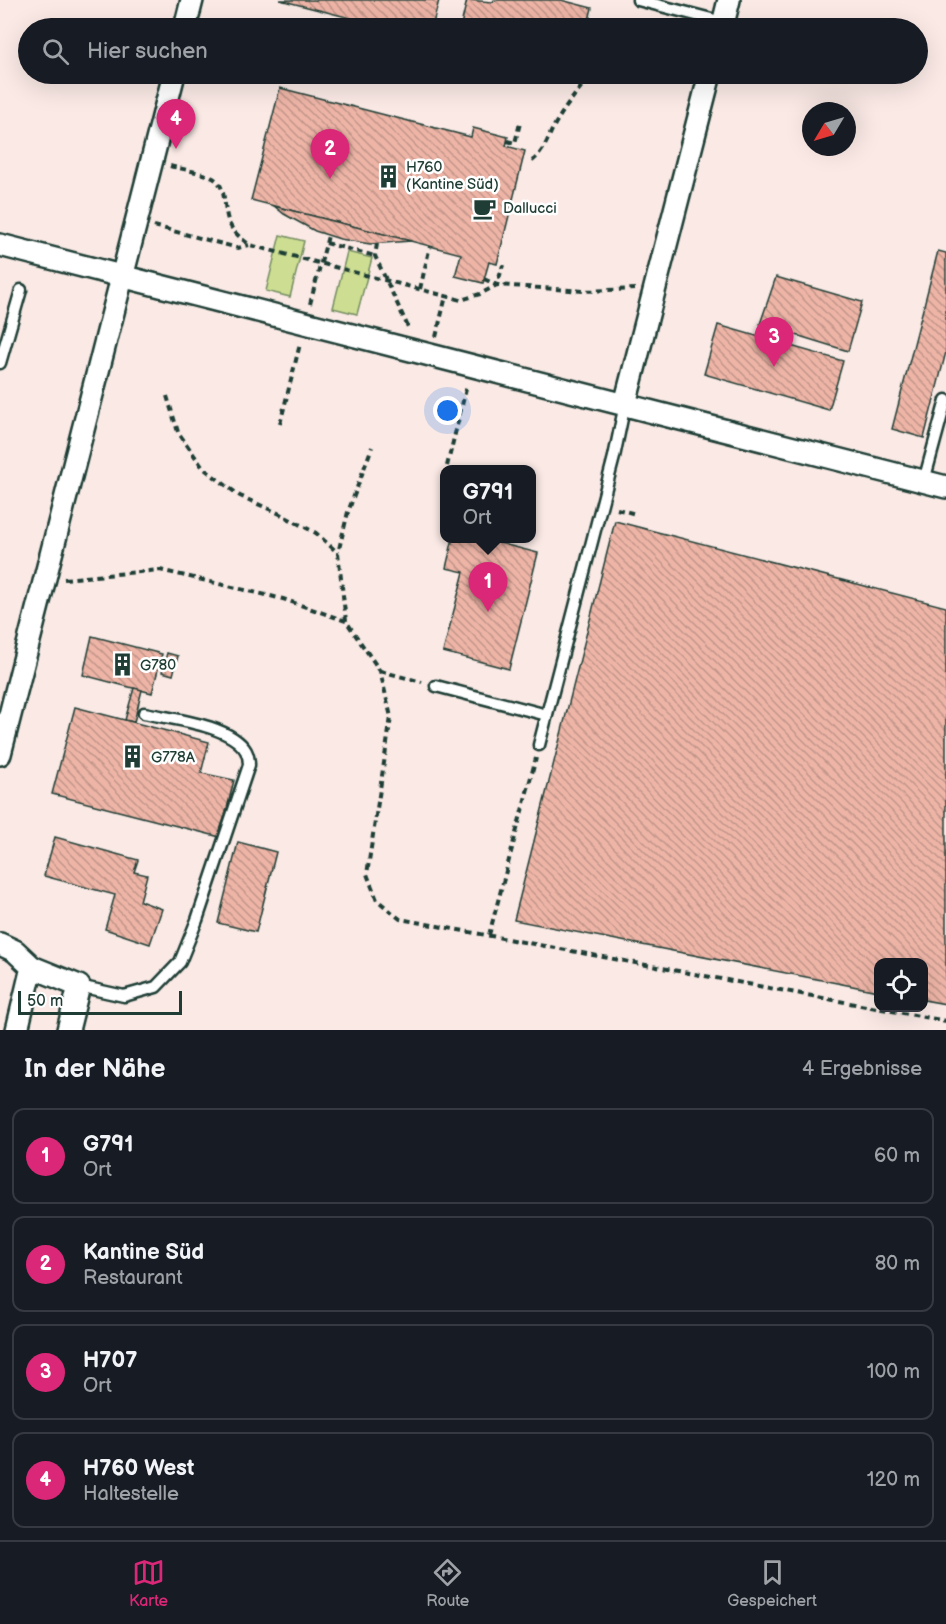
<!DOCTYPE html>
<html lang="de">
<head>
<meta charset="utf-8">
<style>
	body { margin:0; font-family:"Balsamiq Sans",sans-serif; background:#242831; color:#f1f3f6 }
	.controls { position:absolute; right:18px; bottom:18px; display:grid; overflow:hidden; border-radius:12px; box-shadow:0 6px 24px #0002 }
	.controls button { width:54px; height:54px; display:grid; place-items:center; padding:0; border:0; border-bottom:2px solid #363941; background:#171b24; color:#f1f3f6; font:30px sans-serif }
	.compass { position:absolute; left:802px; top:102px; width:54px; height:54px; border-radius:50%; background:#171b24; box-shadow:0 6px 24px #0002; rotate:232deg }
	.scale { position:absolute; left:18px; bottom:15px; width:164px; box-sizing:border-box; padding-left:6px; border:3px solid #1f3d34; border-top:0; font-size:16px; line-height:21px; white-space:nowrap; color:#1f3d34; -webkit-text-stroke:4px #fff; paint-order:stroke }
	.you { position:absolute; left:448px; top:411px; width:21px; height:21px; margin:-15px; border:4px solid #fff; border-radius:50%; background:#1a73e8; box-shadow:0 0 0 9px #1a73e833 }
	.badge { display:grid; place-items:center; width:39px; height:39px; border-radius:50%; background:#db2777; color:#fff; font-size:20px; font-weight:700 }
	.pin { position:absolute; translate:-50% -50px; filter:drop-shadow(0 2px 3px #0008) }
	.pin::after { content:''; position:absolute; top:32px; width:21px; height:18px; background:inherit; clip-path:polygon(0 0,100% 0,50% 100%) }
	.popup { position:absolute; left:440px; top:465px; width:96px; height:78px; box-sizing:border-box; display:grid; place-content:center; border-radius:12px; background:#171b24; filter:drop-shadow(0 2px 4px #0005); font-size:20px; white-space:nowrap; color:#9ea1a6 }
	.popup b { font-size:22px; color:#f1f3f6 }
	.popup::after { content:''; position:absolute; left:50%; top:100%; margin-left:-12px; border:12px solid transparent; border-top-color:#171b24 }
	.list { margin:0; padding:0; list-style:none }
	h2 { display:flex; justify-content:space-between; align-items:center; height:78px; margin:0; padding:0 24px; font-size:26px }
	h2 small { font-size:20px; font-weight:400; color:#9ea1a6 }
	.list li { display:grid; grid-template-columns:39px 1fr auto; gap:18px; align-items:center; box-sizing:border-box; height:96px; margin:0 12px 12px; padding:0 12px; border:2px solid #363941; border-radius:12px }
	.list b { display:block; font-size:22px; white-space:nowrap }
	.list p { margin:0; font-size:20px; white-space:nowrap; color:#9ea1a6 }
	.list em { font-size:20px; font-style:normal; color:#9ea1a6 }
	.icon { flex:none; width:33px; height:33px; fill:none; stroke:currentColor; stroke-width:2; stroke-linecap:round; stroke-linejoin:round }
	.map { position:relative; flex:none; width:946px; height:1030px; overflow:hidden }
	.search { position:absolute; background:#171b24; box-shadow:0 6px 24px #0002; left:18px; right:18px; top:18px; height:66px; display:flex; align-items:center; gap:15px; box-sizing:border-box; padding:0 21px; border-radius:33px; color:#9ea1a6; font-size:22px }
	.sheet { height:510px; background:#171b24 }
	nav { display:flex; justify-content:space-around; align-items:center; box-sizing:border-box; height:84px; border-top:2px solid #363941; background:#171b24; font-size:16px; color:#9ea1a6 }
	nav a { display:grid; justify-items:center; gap:3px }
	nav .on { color:#db2777 }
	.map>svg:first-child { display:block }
	.green { fill:#cdde92; stroke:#768e63; stroke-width:1.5 }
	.building { fill:url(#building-back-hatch); stroke:#1f3d34; stroke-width:1.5 }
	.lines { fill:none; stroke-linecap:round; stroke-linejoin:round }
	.lane-casing { stroke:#1f3d34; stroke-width:15 }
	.street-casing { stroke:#1f3d34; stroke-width:26 }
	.path { stroke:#1f3d34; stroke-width:4; stroke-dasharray:6 4.5; stroke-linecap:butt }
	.lane { stroke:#fff; stroke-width:10 }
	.street { stroke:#fff; stroke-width:21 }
	.labels { text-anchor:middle; stroke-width:5; stroke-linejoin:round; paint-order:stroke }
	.poi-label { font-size:15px; fill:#1f3d34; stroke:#fff; text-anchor:start }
</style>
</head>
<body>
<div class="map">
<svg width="946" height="1030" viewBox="0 0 946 1030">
	<defs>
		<pattern id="building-back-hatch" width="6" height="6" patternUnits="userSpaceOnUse" patternTransform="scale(1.5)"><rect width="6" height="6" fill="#eeb5a7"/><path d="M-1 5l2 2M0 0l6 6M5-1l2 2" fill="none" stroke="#c09489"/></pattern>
	</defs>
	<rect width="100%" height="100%" fill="#fae9e5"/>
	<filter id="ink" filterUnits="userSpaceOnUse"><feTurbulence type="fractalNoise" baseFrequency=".0167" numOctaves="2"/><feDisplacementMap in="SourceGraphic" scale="12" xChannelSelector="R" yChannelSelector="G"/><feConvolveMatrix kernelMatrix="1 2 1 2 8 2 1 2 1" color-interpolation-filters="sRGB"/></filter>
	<g filter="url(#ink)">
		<g class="green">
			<polygon points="280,235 304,241 290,297 266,291"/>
			<polygon points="347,252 372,258 357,314 333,308"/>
		</g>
		<g class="building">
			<polygon points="280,0 439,0 432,28 389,28"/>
			<polygon points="467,0 493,2 494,0 561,0 592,8 587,28 473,28 461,25"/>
			<polygon points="280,88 471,137 473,128 508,137 506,146 525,151 497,264 489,262 483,283 455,276 461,254 251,200"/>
			<polygon points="274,206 411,241 370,244 340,239 315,231 284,214"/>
			<polygon points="938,251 946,253 946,352 924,438 892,429"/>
			<polygon points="776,277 862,302 848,351 760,324"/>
			<polygon points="718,325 843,361 829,410 704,374"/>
			<polygon points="615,521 946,607 946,1004 924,1000 924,963 878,963 878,991 514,920"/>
			<polygon points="453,538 480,538 538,553 509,669 443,652 464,572 446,568"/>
			<polygon points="92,636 162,654 152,693 83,675"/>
			<polygon points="167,653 178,656 173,675 162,672"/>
			<polygon points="134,688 142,690 134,722 125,720"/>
			<polygon points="75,707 209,742 201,773 234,780 220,837 52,794"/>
			<polygon points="55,837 138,860 134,872 147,875 140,901 162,909 150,944 105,929 115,895 44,876"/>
			<polygon points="238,842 276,852 256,932 218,923"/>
		</g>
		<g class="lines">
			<defs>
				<g id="lane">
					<polyline points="638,0 723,22"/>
					<polyline points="0,363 21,290"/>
					<polyline points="924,481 946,400"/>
					<polyline points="436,686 547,715"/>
					<polyline points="539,745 614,457 625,404"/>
					<path d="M79 986 124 996 156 987 180 962 197 920 249 765C249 761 248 755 246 751 231 725 172 719 144 713"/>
				</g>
				<g id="street">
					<polyline points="185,28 192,0"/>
					<polyline points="722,28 729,0"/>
					<polyline points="0,245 946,487"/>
					<polyline points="625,404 710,74"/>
					<polyline points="0,754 174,74"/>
					<polyline points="0,944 15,951 32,967 17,1030"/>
					<polyline points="32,967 79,986 68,1030"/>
				</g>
			</defs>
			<use href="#lane" class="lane-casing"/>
			<use href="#street" class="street-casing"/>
			<g class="path">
				<polyline points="507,141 515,143 520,123"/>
				<path d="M532 161C546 151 548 135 557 121 566 106 577 92 588 78"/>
				<path d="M170 166C181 169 207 173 216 180 227 189 223 212 230 225 235 234 242 239 250 245L461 300 480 294 497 285 584 291 635 289"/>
				<polyline points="154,226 238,248 249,245"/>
				<polyline points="326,243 375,256"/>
				<polyline points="377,244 375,256 409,329"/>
				<polyline points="484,279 497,285 503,265"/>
				<polyline points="420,289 430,246"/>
				<polyline points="310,304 328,236"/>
				<polyline points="436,337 446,296"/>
				<polyline points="167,396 178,432 203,468 240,496 278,513 316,533 338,553"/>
				<polyline points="280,424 300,344"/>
				<polyline points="447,466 467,385"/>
				<polyline points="617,509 636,514"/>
				<polyline points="487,540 487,538"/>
				<polyline points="64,579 160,570 283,599 346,621 380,671 391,717 367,874 377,900 400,919 946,1021"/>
				<polyline points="346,621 338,553 348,512 372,447"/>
				<polyline points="380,671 422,682"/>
				<polyline points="489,935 536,758"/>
			</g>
			<use href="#lane" class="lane"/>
			<use href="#street" class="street"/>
		</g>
	</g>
	<defs>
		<symbol id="building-bare" viewBox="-9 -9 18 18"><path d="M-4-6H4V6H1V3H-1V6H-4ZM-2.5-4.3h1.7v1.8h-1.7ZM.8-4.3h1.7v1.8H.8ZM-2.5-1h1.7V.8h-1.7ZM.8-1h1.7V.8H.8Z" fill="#1f3d34" stroke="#fff" stroke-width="2.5" paint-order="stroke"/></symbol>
		<symbol id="cafe-bare" viewBox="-9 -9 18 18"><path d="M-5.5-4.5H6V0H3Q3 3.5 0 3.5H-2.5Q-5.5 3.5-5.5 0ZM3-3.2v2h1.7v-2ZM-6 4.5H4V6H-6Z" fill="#1f3d34" stroke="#fff" stroke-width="2.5" paint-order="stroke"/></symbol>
	</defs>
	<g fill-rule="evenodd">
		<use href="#building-bare" x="372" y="160" width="33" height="33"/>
		<use href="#cafe-bare" x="468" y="192" width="33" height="33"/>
		<use href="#building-bare" x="106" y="648" width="33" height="33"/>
		<use href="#building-bare" x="116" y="740" width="33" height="33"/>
	</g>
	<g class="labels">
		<g class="poi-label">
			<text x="406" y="172">H760<tspan x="406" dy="17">(Kantine Süd)</tspan></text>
			<text x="503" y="213">Dallucci</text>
			<text x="140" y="670">G780</text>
			<text x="151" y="762">G778A</text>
		</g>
	</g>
</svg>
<div class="controls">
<button><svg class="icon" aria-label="locate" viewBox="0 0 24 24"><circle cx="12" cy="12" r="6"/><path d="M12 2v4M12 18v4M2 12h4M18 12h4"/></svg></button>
</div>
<svg class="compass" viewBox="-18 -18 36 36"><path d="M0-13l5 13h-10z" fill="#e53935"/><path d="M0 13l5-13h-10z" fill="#9ea1a6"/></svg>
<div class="scale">50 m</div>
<div class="you"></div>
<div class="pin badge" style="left:488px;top:612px">1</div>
<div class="popup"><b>G791</b>Ort</div>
<div class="pin badge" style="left:330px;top:179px">2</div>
<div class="pin badge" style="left:774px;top:367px">3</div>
<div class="pin badge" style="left:176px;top:149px">4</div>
<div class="search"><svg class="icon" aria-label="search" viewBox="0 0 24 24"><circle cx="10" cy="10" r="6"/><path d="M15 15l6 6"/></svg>Hier suchen</div>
</div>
<section class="sheet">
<h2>In der Nähe<small>4 Ergebnisse</small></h2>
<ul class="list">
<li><span class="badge">1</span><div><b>G791</b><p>Ort</p></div><em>60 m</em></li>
<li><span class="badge">2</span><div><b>Kantine Süd</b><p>Restaurant</p></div><em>80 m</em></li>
<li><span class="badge">3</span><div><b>H707</b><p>Ort</p></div><em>100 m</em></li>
<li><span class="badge">4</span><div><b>H760 West</b><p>Haltestelle</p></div><em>120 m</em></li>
</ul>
</section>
<nav>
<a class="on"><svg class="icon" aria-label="map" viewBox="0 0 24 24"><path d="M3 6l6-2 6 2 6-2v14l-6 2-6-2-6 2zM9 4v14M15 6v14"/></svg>Karte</a>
<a><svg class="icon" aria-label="directions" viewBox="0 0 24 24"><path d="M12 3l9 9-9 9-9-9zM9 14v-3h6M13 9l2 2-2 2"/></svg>Route</a>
<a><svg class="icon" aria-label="saved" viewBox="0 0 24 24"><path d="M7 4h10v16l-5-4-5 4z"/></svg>Gespeichert</a>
</nav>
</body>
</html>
